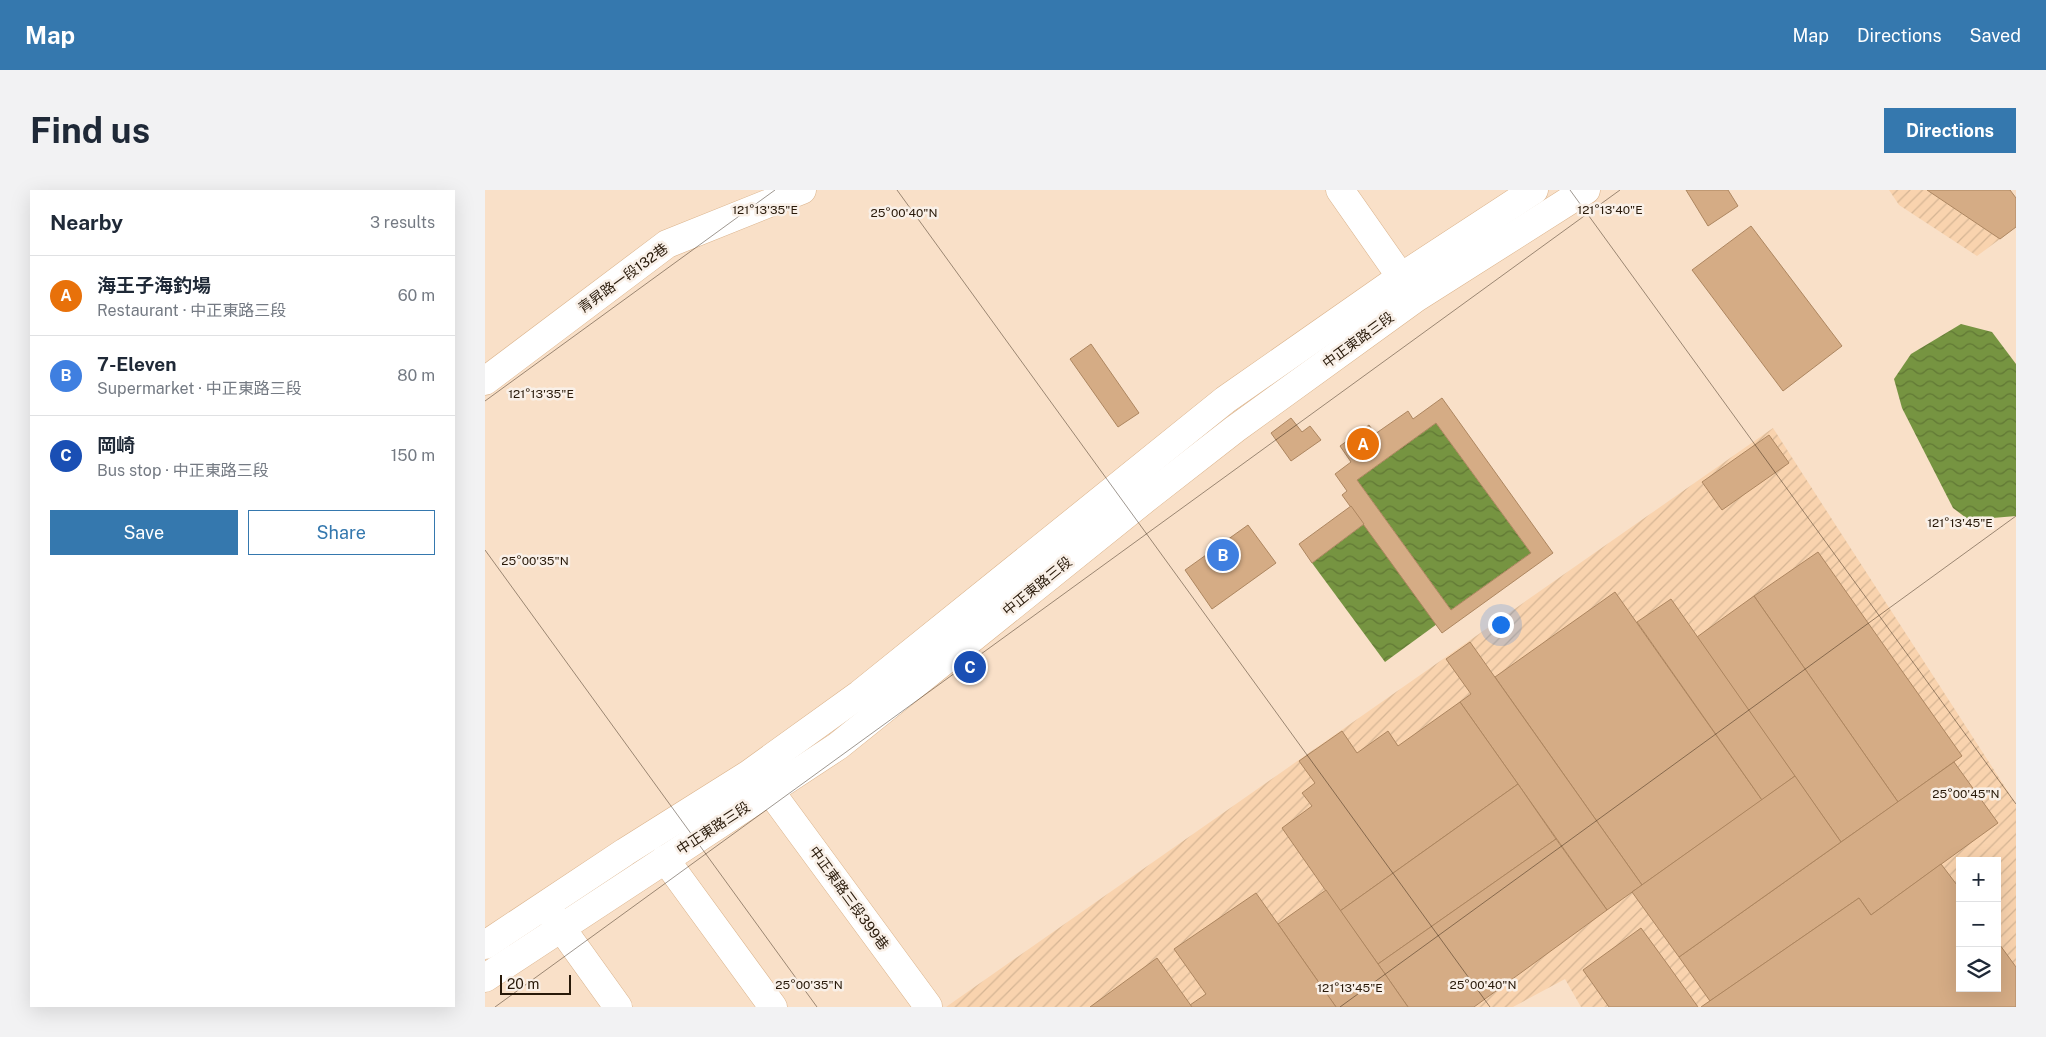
<!DOCTYPE html>
<html lang="en">
<head>
<meta charset="utf-8">
<style>
	body { margin:0; font-family:"Public Sans","Noto Sans TC",sans-serif; background:#f2f2f3; color:#1f2937 }
	.controls { position:absolute; right:15px; bottom:15px; display:grid; overflow:hidden; border-radius:0px; box-shadow:0 5px 20px #0002 }
	.controls button { width:45px; height:45px; display:grid; place-items:center; padding:0; border:0; border-bottom:1px solid #e0e1e3; background:#fff; color:#1f2937; font:25px sans-serif }
	.scale { position:absolute; left:15px; bottom:12px; width:71px; box-sizing:border-box; padding-left:5px; border:2px solid #281909; border-top:0; font-size:14px; line-height:18px; white-space:nowrap; color:#281909; -webkit-text-stroke:4px #f9f0e8; paint-order:stroke }
	.you { position:absolute; left:1015px; top:434px; width:18px; height:18px; margin:-12px; border:4px solid #fff; border-radius:50%; background:#1a73e8; box-shadow:0 0 0 8px #1a73e833 }
	.badge { display:grid; place-items:center; width:32px; height:32px; border-radius:50%; background:#3578ae; color:#fff; font-size:16px; font-weight:700 }
	.pin { position:absolute; translate:-50% -50%; border:2px solid #fff; box-shadow:0 1px 5px #0006 }
	.list { margin:0; padding:0; list-style:none }
	h2 { display:flex; justify-content:space-between; align-items:center; height:65px; margin:0; padding:0 20px; font-size:21px }
	h2 small { font-size:16px; font-weight:400; color:#747a83 }
	.list li { display:grid; grid-template-columns:32px 1fr auto; gap:15px; align-items:center; box-sizing:border-box; height:80px; padding:0 20px; border-top:1px solid #e0e1e3 }
	.list b { display:block; font-size:19px; white-space:nowrap }
	.list p { margin:0; font-size:16px; white-space:nowrap; color:#747a83 }
	.list em { font-size:16px; font-style:normal; color:#747a83 }
	.actions { display:flex; gap:10px; padding:15px 20px }
	.actions a { flex:1; padding:11px 0; border:1px solid #3578ae; border-radius:0px; text-align:center; font-size:18px; color:#3578ae }
	.actions .main { background:#3578ae; color:#fff }
	.icon { flex:none; width:28px; height:28px; fill:none; stroke:currentColor; stroke-width:2; stroke-linecap:round; stroke-linejoin:round }
	.map { position:relative; flex:none; width:1531px; height:817px; overflow:hidden; border-radius:0px }
	header { display:flex; align-items:center; gap:30px; box-sizing:border-box; height:70px; padding:0 25px; background:#3578ae; color:#fff }
	header strong { font-size:24px }
	nav { display:flex; gap:28px; margin-inline-start:auto; font-size:18px }
	.intro { display:flex; align-items:center; justify-content:space-between; box-sizing:border-box; height:120px; padding:0 30px }
	h1 { margin:0; font-size:35px }
	.button { padding:12px 22px; border-radius:0px; background:#3578ae; color:#fff; font-size:18px; font-weight:700 }
	main { display:flex; gap:30px; padding:0 30px }
	aside { flex:1; background:#fff; border-radius:0px; box-shadow:0 5px 20px #0002 }
	.map>svg:first-child { display:block }
	.industrial { fill:url(#industrial-furrows); fill-rule:evenodd }
	.water { fill:url(#water-waves) }
	.building { fill:#d5ac85; stroke:#ad8660; fill-rule:evenodd }
	.lines { fill:none; stroke-linecap:round; stroke-linejoin:round }
	.minor-casing { stroke:#dab28a; stroke-width:29 }
	.major-casing { stroke:#dab28a; stroke-width:29 }
	.minor { stroke:#fff; stroke-width:28 }
	.major { stroke:#fff; stroke-width:28 }
	.ticks { fill:none; stroke:#281909; stroke-width:1; stroke-opacity:0.45 }
	.labels { text-anchor:middle; stroke-width:5; stroke-linejoin:round; paint-order:stroke }
	.street-label { font-size:14px; fill:#281909; stroke:#f9f0e8 }
	.ticks-label { font-size:12px; text-anchor:middle; fill:#281909; stroke:#f9f0e8; stroke-width:5; stroke-linejoin:round; paint-order:stroke }
</style>
</head>
<body>
<header>
<strong>Map</strong>
<nav><a>Map</a><a>Directions</a><a>Saved</a></nav>
</header>
<div class="intro"><h1>Find us</h1><a class="button">Directions</a></div>
<main>
<aside>
<h2>Nearby<small>3 results</small></h2>
<ul class="list">
<li><span class="badge" style="background:#e8710a">A</span><div><b>海王子海釣場</b><p>Restaurant · 中正東路三段</p></div><em>60 m</em></li>
<li><span class="badge" style="background:#3f7fe0">B</span><div><b>7-Eleven</b><p>Supermarket · 中正東路三段</p></div><em>80 m</em></li>
<li><span class="badge" style="background:#1a4fb4">C</span><div><b>岡崎</b><p>Bus stop · 中正東路三段</p></div><em>150 m</em></li>
</ul>
<div class="actions"><a class="main">Save</a><a>Share</a></div>
</aside>
<div class="map">
<svg width="1531" height="817" viewBox="0 0 1531 817">
	<defs>
		<pattern id="industrial-furrows" width="10" height="10" patternUnits="userSpaceOnUse" patternTransform="scale(1.25)"><rect width="10" height="10" fill="#f9d3ae"/><path d="M-1 1l2-2M0 10L10 0M9 11l2-2" fill="none" stroke="#d5b594"/></pattern>
		<pattern id="water-waves" width="16" height="10" patternUnits="userSpaceOnUse" patternTransform="scale(1.25)"><rect width="16" height="10" fill="#769441"/><path d="M0 5q4-4 8 0t8 0" fill="none" stroke="#617835"/></pattern>
	</defs>
	<rect width="100%" height="100%" fill="#f9e0c8"/>
	<g class="industrial">
		<polygon points="1404,0 1442,0 1515,49 1492,66 1414,15"/>
		<path d="M1288 238 1531 614V817H1096L1080 789 1028 817H461ZM1475 671H1512V798H1475Z"/>
	</g>
	<g class="water">
		<polygon points="1476,134 1507,142 1531,174 1531,326 1484,330 1468,318 1417,218 1409,189 1426,164"/>
		<polygon points="951,233 1046,363 966,420 872,290"/>
		<polygon points="879,334 952,434 900,472 827,373"/>
	</g>
	<g class="building">
		<polygon points="1201,0 1243,0 1253,16 1223,36"/>
		<polygon points="1442,0 1525,0 1531,8 1531,37 1515,49"/>
		<polygon points="1266,36 1357,156 1298,201 1207,80"/>
		<polygon points="606,154 654,223 633,237 585,169"/>
		<path d="M957 208 1068 363 957 443 857 305 862 301 850 284 866 272 855 256 884 235 890 244 923 221 928 229ZM951 233 1046 363 966 420 872 290Z"/>
		<polygon points="806,228 817,242 825,236 836,250 806,271 786,243"/>
		<polygon points="1284,245 1304,273 1237,320 1217,292"/>
		<polygon points="866,316 879,334 827,373 814,354"/>
		<polygon points="763,335 791,373 727,419 700,380"/>
		<polygon points="1333,362 1477,566 1413,612 1269,406"/>
		<polygon points="1130,402 1277,610 1157,695 1010,487"/>
		<polygon points="1269,406 1413,612 1356,652 1212,447"/>
		<polygon points="1186,409 1310,586 1277,610 1152,432"/>
		<polygon points="985,452 1157,695 1122,720 975,512 986,504 961,469"/>
		<polygon points="975,512 1033,594 855,721 797,638 827,616 817,603 830,593 814,571 857,541 872,563 903,541 913,556"/>
		<polygon points="1469,572 1513,633 1386,725 1374,708 1225,811 1194,767"/>
		<polygon points="1310,586 1356,652 1194,767 1147,702"/>
		<polygon points="1033,594 1071,649 893,774 855,721"/>
		<polygon points="1071,649 1122,720 989,817 923,817 893,774"/>
		<polygon points="1456,674 1475,699 1475,798 1512,798 1512,751 1531,777 1531,817 1216,817 1374,708 1386,725"/>
		<polygon points="841,700 893,774 923,817 851,817 793,734"/>
		<polygon points="771,703 793,734 851,817 707,817 705,815 721,804 689,759"/>
		<polygon points="1156,738 1183,775 1213,817 1124,817 1098,780"/>
		<polygon points="672,768 707,817 605,817"/>
	</g>
	<g class="lines">
		<defs>
			<g id="minor">
				<polyline points="855,0 930,107"/>
				<polyline points="0,191 182,54 317,0"/>
				<polyline points="285,601 443,816"/>
				<polyline points="180,669 288,817"/>
				<polyline points="62,718 133,817"/>
			</g>
			<g id="major">
				<polyline points="0,755 140,662 264,584 375,504 740,210 916,87 1049,0"/>
				<polyline points="0,788 353,556 664,306 750,239 931,108 1101,0"/>
			</g>
		</defs>
		<use href="#minor" class="minor-casing"/>
		<use href="#major" class="major-casing"/>
		<use href="#minor" class="minor"/>
		<use href="#major" class="major"/>
	</g>
	<path class="ticks" d="M412 0 1005 817M1085 0 1531 614M0 211 290 0M0 360 332 817M10 817 1135 0M855 817 1531 326"/>
	<g class="labels">
		<g class="street-label">
			<text transform="translate(138 88) rotate(-36)" y="5">青昇路一段132巷</text>
			<text transform="translate(873 150) rotate(-36)" y="5">中正東路三段</text>
			<text transform="translate(552 396) rotate(-39)" y="5">中正東路三段</text>
			<text transform="translate(228 638) rotate(-33)" y="5">中正東路三段</text>
			<text transform="translate(364 708) rotate(54)" y="5">中正東路三段399巷</text>
		</g>
	</g>
	<g class="ticks-label">
		<text x="280" y="24">121°13'35"E</text>
		<text x="1125" y="24">121°13'40"E</text>
		<text x="419" y="27">25°00'40"N</text>
		<text x="56" y="208">121°13'35"E</text>
		<text x="1475" y="337">121°13'45"E</text>
		<text x="50" y="375">25°00'35"N</text>
		<text x="1481" y="608">25°00'45"N</text>
		<text x="324" y="799">25°00'35"N</text>
		<text x="998" y="799">25°00'40"N</text>
		<text x="865" y="802">121°13'45"E</text>
	</g>
</svg>
<div class="controls">
<button>+</button>
<button>−</button>
<button><svg class="icon" aria-label="layers" viewBox="0 0 24 24"><path d="M12 4l9 5-9 5-9-5zM3 14l9 5 9-5"/></svg></button>
</div>
<div class="scale">20 m</div>
<div class="you"></div>
<div class="pin badge" style="left:878px;top:254px;background:#e8710a">A</div>
<div class="pin badge" style="left:738px;top:365px;background:#3f7fe0">B</div>
<div class="pin badge" style="left:485px;top:477px;background:#1a4fb4">C</div>
</div>
</main>
</body>
</html>
